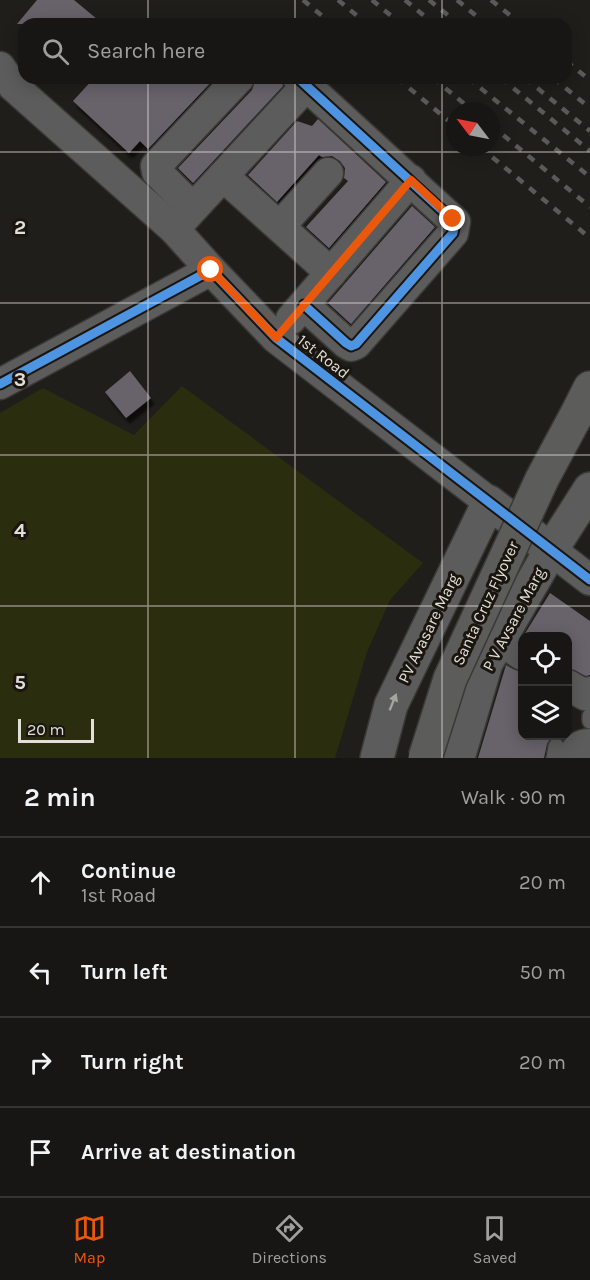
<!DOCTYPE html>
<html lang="en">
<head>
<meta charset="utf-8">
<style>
	body { margin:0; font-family:Karla,sans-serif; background:#211f1d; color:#f1f3f6 }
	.controls { position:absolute; right:18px; bottom:18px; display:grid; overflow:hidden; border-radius:12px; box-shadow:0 3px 15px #0003 }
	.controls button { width:54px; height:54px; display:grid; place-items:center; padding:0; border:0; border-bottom:2px solid #363534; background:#181614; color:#f1f3f6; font:30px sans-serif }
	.compass { position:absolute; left:446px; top:102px; width:54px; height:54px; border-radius:50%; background:#181614; box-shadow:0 3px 15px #0003; rotate:302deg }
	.scale { position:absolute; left:18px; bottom:15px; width:76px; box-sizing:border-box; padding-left:6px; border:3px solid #e2dfda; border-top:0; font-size:16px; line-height:21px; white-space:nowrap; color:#e2dfda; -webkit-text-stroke:4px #1a150e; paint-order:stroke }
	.stop { position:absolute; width:18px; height:18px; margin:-14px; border:4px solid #ea580c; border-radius:50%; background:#fff }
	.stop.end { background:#ea580c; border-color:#fff; box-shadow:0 2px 6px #0008 }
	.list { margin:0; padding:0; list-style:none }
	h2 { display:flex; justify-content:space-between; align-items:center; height:78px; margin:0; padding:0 24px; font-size:26px }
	h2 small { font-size:20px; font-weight:400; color:#9f9fa0 }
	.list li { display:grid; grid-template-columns:39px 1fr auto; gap:18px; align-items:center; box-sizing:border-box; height:90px; padding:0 24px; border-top:2px solid #363534 }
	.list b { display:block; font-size:22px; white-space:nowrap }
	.list p { margin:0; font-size:20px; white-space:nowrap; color:#9f9fa0 }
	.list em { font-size:20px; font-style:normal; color:#9f9fa0 }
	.icon { flex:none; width:33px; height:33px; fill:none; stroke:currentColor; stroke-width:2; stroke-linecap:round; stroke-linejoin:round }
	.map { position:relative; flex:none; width:590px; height:758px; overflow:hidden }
	.search { position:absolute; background:#181614; box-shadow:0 3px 15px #0003; left:18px; right:18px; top:18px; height:66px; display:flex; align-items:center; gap:15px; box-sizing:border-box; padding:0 21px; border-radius:18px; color:#9f9fa0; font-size:22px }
	.sheet { height:438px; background:#181614 }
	nav { display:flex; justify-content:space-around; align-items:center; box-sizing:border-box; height:84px; border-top:2px solid #363534; background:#181614; font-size:16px; color:#9f9fa0 }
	nav a { display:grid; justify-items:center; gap:3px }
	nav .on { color:#ea580c }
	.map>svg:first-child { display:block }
	.green { fill:#2b2d0f }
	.building { fill:#68626a; filter:url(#shadow) }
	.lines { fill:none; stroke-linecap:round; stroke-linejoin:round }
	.service-casing { stroke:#3a3936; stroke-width:18 }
	.minor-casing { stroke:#3a3936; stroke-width:33 }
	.tertiary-casing { stroke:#3a3936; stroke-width:36 }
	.primary-casing { stroke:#3a3936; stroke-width:36 }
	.service { stroke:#5b5c5b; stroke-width:15 }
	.minor { stroke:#5b5c5b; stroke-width:30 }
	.tertiary { stroke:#5b5c5b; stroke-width:33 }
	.primary { stroke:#5c5d5b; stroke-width:33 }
	.rail { stroke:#5b5a58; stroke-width:4.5; stroke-dasharray:8 8; stroke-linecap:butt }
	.primary-bridge-casing { stroke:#3a3936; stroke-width:36; stroke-linecap:butt }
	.primary-bridge { stroke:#5c5d5b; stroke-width:33 }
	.cycleway-casing { stroke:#1a150e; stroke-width:13 }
	.cycleway { stroke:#4d94e3; stroke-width:9 }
	.oneway { fill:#a5a4a1 }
	.route { stroke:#ea580c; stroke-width:8 }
	.grid { fill:none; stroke:#e2dfda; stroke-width:1.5; stroke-opacity:0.55 }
	.labels { text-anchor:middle; stroke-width:6; stroke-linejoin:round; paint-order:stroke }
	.street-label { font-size:16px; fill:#e2dfda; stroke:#1a150e }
	.grid-label { font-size:20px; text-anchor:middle; font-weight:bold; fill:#e2dfda; stroke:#1a150e; stroke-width:6; stroke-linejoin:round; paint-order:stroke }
</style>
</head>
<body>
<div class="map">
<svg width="590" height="758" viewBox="0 0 590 758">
	<defs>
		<filter id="shadow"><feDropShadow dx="3.5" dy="6" stdDeviation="1.5" flood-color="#0009"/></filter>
	</defs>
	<rect width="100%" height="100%" fill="#201e1a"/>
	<polygon class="green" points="182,386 423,563 390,600 367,652 335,758 0,758 0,413 43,388 134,435"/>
	<g class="building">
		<polygon points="37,0 74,0 103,24 17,24"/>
		<polygon points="94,78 215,78 148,149 140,141 129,153 73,101"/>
		<polygon points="256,78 281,78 283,86 193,183 178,168 252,90"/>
		<polygon points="318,119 386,182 329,248 306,227 348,181 344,178 345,168 340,161 332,156 322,157 319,155 277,202 248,175 297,121 312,126"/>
		<polygon points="412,206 435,227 351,324 328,303"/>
		<polygon points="130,371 151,398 126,418 105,392"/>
		<polygon points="550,593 590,621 590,675 586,676 567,668 567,636 524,635"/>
		<polygon points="506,665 513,669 522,672 522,735 553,735 547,744 544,758 478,758"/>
	</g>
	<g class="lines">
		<defs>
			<g id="service">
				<polyline points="590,716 590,721"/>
				<polyline points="554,758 556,746"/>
			</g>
			<g id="minor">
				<polyline points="0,67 13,86 174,229 211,270"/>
				<polyline points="298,78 455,222 453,233 356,344 351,346 346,343 304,305"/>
				<polyline points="223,176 331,273"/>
				<polyline points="193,208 157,172 156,166 239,78"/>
				<polyline points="280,226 328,173"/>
				<polyline points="174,229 306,86"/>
				<polyline points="291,319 411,180"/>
				<polyline points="0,384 211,270 276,338 489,502"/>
				<polyline points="551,550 590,580"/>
				<polyline points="499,639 522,655"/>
				<polyline points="568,685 585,695 590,692"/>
				<path d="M573 758C575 748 581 744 590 744"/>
			</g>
			<g id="tertiary">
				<polyline points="377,758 391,705 489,502 551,550"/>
				<polyline points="458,758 486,663 551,550 590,489"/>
			</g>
			<polyline id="primary" points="579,410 590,388"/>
		</defs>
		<use href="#service" class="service-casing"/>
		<use href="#minor" class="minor-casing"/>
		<use href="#tertiary" class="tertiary-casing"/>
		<use href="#primary" class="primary-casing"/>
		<use href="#service" class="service"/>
		<use href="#minor" class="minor"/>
		<use href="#tertiary" class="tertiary"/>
		<use href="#primary" class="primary"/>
		<g class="rail">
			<polyline points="303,0 332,24"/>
			<polyline points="338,0 367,24"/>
			<polyline points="372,0 401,24"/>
			<polyline points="405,0 434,24"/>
			<polyline points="429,0 459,24"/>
			<polyline points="457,0 486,24"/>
			<polyline points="491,0 521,24"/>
			<polyline points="566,61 590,80"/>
			<polyline points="397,78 455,126"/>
			<polyline points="433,78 473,111"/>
			<polyline points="468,78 590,177"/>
			<polyline points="501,78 590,151"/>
			<polyline points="525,78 590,131"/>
			<polyline points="553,78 590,108"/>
			<polyline points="491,125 590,207"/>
			<polyline points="480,147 590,238"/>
		</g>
		<defs>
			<polyline id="primary-bridge" points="425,758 450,679 542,479 579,410"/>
		</defs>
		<use href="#primary-bridge" class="primary-bridge-casing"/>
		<use href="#primary-bridge" class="primary-bridge"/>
		<defs>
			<g id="cycleway">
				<polyline points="298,78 455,222 453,233 356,344 351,346 346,343 304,305"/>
				<polyline points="0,384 211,270 276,338 590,580"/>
			</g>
		</defs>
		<use href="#cycleway" class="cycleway-casing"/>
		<use href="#cycleway" class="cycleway"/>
	</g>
	<defs><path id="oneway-solid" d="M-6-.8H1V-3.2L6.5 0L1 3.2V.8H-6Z" transform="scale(1.5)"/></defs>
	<use class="oneway" href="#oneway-solid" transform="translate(393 702) rotate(-68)"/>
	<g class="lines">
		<polyline class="route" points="211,270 276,338 411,180 453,219"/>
	</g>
	<path class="grid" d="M148 0V24M295 0V24M442 0V24M148 78V758M295 78V758M442 78V758M0 152H590M0 303H590M0 455H590M0 606H590"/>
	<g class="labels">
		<g class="street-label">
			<text transform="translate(324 356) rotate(38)" y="6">1st Road</text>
			<text transform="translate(485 603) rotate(-65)" y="6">Santa Cruz Flyover</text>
			<text transform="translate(513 619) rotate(-62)" y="6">P V Avsare Marg</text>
			<text transform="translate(428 628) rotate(-64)" y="6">PV Avasare Marg</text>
		</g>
	</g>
	<g class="grid-label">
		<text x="20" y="234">2</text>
		<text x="20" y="386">3</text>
		<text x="20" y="537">4</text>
		<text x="20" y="689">5</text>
	</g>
</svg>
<div class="controls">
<button><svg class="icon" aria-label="locate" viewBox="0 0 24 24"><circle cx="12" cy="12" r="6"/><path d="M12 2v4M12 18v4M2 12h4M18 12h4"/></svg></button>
<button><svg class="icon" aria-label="layers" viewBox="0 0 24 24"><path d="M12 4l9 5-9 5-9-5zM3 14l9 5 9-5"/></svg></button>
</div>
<svg class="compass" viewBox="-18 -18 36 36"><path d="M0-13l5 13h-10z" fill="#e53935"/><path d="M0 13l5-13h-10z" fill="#9f9fa0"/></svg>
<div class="scale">20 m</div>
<div class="stop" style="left:211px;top:270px"></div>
<div class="stop end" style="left:453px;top:219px"></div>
<div class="search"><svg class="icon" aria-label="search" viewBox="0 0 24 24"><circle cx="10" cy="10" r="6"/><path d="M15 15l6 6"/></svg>Search here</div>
</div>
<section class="sheet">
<h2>2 min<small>Walk · 90 m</small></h2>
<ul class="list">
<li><svg class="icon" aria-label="ahead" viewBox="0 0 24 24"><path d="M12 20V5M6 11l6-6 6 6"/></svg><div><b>Continue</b><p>1st Road</p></div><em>20 m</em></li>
<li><svg class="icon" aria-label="left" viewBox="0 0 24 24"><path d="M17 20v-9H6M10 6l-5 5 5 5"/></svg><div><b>Turn left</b></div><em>50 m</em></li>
<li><svg class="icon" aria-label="right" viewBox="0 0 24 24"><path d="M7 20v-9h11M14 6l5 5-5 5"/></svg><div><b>Turn right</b></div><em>20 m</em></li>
<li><svg class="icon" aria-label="arrive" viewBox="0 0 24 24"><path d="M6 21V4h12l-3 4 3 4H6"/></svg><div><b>Arrive at destination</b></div></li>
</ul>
</section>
<nav>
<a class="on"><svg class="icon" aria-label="map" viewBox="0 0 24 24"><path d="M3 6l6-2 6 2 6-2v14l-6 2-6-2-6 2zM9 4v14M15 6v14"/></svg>Map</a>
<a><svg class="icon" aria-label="directions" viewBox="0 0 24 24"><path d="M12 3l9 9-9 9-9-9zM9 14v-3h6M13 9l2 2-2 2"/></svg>Directions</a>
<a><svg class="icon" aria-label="saved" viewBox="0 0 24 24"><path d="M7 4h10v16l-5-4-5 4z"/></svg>Saved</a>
</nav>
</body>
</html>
